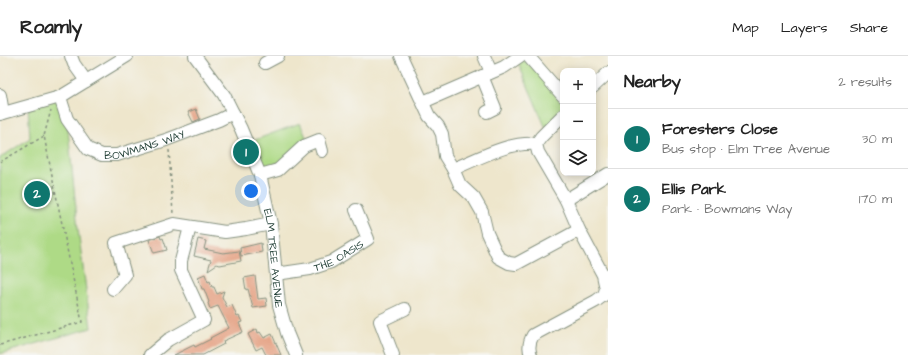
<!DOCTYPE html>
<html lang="en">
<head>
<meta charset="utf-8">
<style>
	body { margin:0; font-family:"Architects Daughter",sans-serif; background:#f2f2f2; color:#222 }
	.controls { position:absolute; right:12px; top:12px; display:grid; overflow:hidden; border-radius:8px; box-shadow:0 2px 10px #0003 }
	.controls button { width:36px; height:36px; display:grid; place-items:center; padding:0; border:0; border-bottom:1px solid #e0e0e0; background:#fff; color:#222; font:20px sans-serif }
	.you { position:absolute; left:251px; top:135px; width:14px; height:14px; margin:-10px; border:3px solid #fff; border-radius:50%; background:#1a73e8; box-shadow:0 0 0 6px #1a73e833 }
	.badge { display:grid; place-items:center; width:26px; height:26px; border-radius:50%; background:#0f766e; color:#fff; font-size:13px; font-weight:700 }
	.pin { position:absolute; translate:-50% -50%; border:2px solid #fff; box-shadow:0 1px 4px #0006 }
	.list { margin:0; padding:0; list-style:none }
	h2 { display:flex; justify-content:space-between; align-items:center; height:52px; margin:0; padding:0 16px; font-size:17px }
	h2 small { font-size:13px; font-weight:400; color:#767676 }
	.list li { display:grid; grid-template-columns:26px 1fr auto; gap:12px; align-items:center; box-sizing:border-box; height:60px; padding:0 16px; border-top:1px solid #e0e0e0 }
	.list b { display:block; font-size:15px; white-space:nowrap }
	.list p { margin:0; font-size:13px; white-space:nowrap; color:#767676 }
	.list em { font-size:13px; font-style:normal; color:#767676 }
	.icon { flex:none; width:22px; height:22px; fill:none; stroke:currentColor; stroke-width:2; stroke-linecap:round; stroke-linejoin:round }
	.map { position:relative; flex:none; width:608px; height:299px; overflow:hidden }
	header { display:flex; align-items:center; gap:24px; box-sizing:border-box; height:56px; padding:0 20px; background:#fff; border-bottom:1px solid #e0e0e0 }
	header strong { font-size:19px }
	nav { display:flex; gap:22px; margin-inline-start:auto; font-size:14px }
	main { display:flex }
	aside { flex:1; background:#fff }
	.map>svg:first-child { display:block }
	.green { fill:#aeda86; stroke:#668c5d }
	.building { fill:#e39a79 }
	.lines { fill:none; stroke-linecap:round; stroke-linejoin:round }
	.minor-casing { stroke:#869280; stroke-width:14 }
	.path { stroke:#869280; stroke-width:1.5; stroke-dasharray:3 3; stroke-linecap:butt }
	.minor { stroke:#fff; stroke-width:12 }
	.labels { text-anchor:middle; stroke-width:3; stroke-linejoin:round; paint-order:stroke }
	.street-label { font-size:11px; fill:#1f3d34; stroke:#f6f6f2 }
</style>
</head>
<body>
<header>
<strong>Roamly</strong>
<nav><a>Map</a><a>Layers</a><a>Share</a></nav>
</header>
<main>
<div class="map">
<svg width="608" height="299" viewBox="0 0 608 299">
	<rect width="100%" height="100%" fill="#f6f6f2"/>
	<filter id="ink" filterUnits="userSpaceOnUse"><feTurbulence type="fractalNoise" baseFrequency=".025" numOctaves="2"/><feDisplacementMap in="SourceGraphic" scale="8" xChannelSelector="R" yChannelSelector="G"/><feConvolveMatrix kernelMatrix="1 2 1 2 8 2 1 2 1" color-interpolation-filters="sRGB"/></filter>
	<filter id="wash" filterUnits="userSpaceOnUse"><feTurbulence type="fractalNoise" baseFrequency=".012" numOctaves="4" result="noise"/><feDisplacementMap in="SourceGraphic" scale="16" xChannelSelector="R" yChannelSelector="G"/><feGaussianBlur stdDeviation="0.9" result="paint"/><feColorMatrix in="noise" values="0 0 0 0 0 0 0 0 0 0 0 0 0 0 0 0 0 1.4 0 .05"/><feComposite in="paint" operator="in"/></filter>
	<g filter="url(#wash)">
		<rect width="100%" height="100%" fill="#eee6cc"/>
		<g class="green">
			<polygon points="520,0 563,39 563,59 547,75 516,2"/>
			<polygon points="60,41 67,63 78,173 91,272 0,298 0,102 30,82 28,50"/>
			<polygon points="300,67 306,81 304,90 260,119 247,87"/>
		</g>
		<g id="blocks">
			<g class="building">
				<polygon points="196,53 200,63 193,66 188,56"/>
				<polygon points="160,180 161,183 163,182 167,194 154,197 149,184"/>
				<polygon points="198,183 206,185 204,193 223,197 239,195 241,205 220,209 217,208 208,214 211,204 194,200"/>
				<polygon points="261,187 262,196 241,200 240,192"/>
				<polygon points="205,218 208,226 210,225 212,231 214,231 217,238 224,235 222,241 227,251 232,249 237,261 239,260 242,266 239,267 243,276 223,285 224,288 203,299 174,299 194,289 195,291 211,283 210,282 229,272 218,250 210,253 208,247 209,246 204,233 202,233 198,221"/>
				<polygon points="255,220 258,243 266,242 267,250 253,252 248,233 246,234 244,222"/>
				<polygon points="257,273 258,277 260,276 264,282 272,278 281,299 266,299 262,291 256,294 248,278"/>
			</g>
		</g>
	</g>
	<g filter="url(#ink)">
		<use href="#blocks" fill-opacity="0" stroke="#869280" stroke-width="1"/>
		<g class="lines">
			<defs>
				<g id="minor">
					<polyline points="71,0 74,8 86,25"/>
					<path id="s1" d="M195 0 224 39 241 73 260 119 271 168 279 249 287 277 296 299"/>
					<polyline points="401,0 429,60 438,70 442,78 445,100 453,113 460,129 474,142 482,156 487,177 498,201 509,207 516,208 579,174"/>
					<polyline points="484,0 491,16"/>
					<polyline points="528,0 563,40"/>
					<polyline points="265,7 278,0"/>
					<polyline points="482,20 495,52 487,56"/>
					<polyline points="593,31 608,17"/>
					<polyline points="0,39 3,57"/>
					<path id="s2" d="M60 41 67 63 88 93 102 99H117L166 84 219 64 233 57"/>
					<polyline points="423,46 504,11 520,0"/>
					<polyline points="0,58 60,41 127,0"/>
					<path d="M453 113C480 102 507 86 536 88"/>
					<polyline points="260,119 278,114 304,90 319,84 322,95"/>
					<polyline points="566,144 608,118"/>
					<path id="s3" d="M276 218 310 213 331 206 368 183 356 154"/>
					<polyline points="113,233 125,219 116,187 174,168 225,176 246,173 271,168"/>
					<polyline points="150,299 168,284 204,264 181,214 181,205 190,171"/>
					<polyline points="393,299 380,265 405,253"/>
					<path d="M531 299C528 292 529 286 533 279L596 245 604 239 606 233 603 219 579 174 566 144 538 96 536 88 541 81 563 59"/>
				</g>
			</defs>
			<use href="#minor" class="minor-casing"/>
			<g class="path">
				<polyline points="169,94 173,158"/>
				<polyline points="0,106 44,80"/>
				<polyline points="0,289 82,266 44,80 51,54"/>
			</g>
			<use href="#minor" class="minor"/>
		</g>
	</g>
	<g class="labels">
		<g class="street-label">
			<text dy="4" stroke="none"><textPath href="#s2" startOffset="119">BOWMANS WAY</textPath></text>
			<text dy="4" stroke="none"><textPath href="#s3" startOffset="66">THE OASIS</textPath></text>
			<text dy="4" stroke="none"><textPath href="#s1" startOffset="221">ELM TREE AVENUE</textPath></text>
		</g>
	</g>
</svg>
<div class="controls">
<button>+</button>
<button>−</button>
<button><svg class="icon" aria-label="layers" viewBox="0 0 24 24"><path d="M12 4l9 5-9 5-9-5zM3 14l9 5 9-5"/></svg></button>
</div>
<div class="you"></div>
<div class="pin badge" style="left:246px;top:96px">1</div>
<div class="pin badge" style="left:37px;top:138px">2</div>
</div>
<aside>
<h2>Nearby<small>2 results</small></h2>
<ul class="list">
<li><span class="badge">1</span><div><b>Foresters Close</b><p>Bus stop · Elm Tree Avenue</p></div><em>30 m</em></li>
<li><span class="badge">2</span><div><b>Ellis Park</b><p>Park · Bowmans Way</p></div><em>170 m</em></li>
</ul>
</aside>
</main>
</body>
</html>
